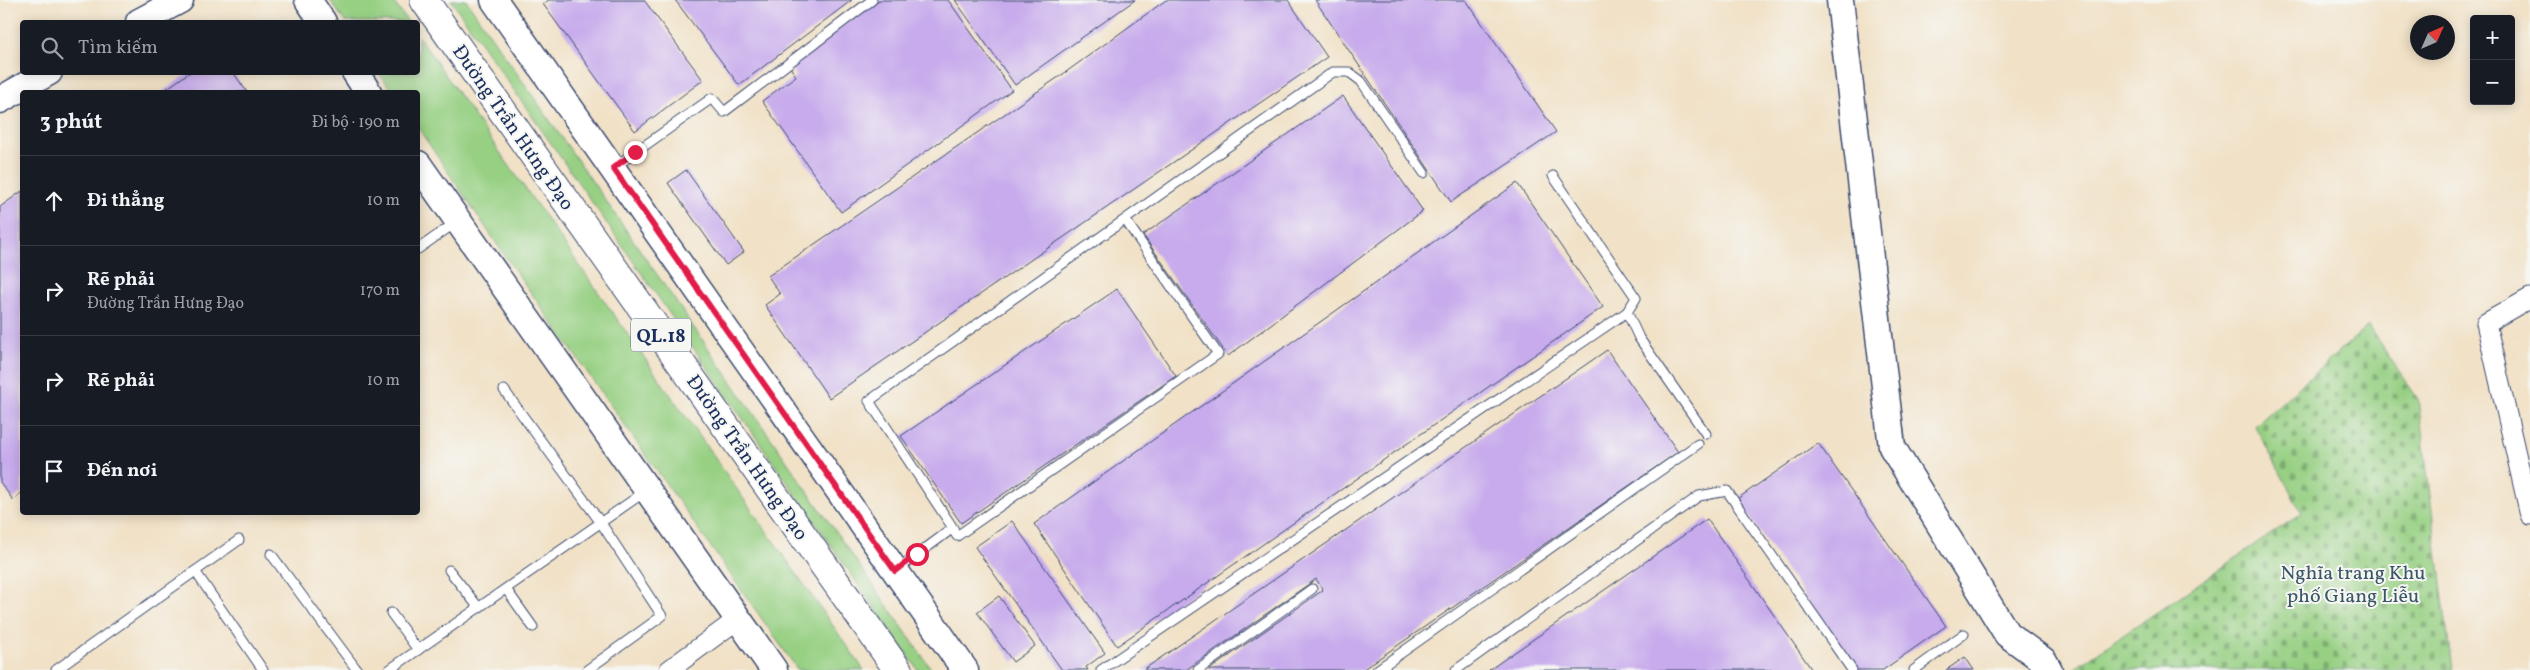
<!DOCTYPE html>
<html lang="vi">
<head>
<meta charset="utf-8">
<style>
	body { margin:0; font-family:Vollkorn,serif; background:#20242c; color:#f1f3f6 }
	.controls { position:absolute; right:15px; top:15px; display:grid; overflow:hidden; border-radius:5px; box-shadow:0 2px 12px #0003 }
	.controls button { width:45px; height:45px; display:grid; place-items:center; padding:0; border:0; border-bottom:1px solid #363941; background:#171b24; color:#f1f3f6; font:25px sans-serif }
	.compass { position:absolute; left:2410px; top:15px; width:45px; height:45px; border-radius:50%; background:#171b24; box-shadow:0 2px 12px #0003; rotate:45deg }
	.stop { position:absolute; width:15px; height:15px; margin:-11px; border:4px solid #e11d48; border-radius:50%; background:#fff }
	.stop.end { background:#e11d48; border-color:#fff; box-shadow:0 1px 5px #0008 }
	.list { margin:0; padding:0; list-style:none }
	h2 { display:flex; justify-content:space-between; align-items:center; height:65px; margin:0; padding:0 20px; font-size:21px }
	h2 small { font-size:16px; font-weight:400; color:#9ea1a6 }
	.list li { display:grid; grid-template-columns:32px 1fr auto; gap:15px; align-items:center; box-sizing:border-box; height:90px; padding:0 20px; border-top:1px solid #363941 }
	.list b { display:block; font-size:19px; white-space:nowrap }
	.list p { margin:0; font-size:16px; white-space:nowrap; color:#9ea1a6 }
	.list em { font-size:16px; font-style:normal; color:#9ea1a6 }
	.icon { flex:none; width:28px; height:28px; fill:none; stroke:currentColor; stroke-width:2; stroke-linecap:round; stroke-linejoin:round }
	.map { position:relative; flex:none; width:2530px; height:670px; overflow:hidden }
	.search { position:absolute; background:#171b24; box-shadow:0 2px 12px #0003; left:20px; top:20px; width:400px; height:55px; display:flex; align-items:center; gap:12px; box-sizing:border-box; padding:0 18px; border-radius:5px; color:#9ea1a6; font-size:19px }
	.panel { position:absolute; background:#171b24; box-shadow:0 2px 12px #0003; left:20px; top:90px; width:400px; height:425px; border-radius:5px }
	.map>svg:first-child { display:block }
	.grass { fill:#97d083; stroke:#598070 }
	.cemetery { fill:url(#cemetery-stones); stroke:#598070 }
	.building { fill:#c7abec }
	.lines { fill:none; stroke-linecap:round; stroke-linejoin:round }
	.lane-casing { stroke:#3b4a6e; stroke-width:11 }
	.street-casing { stroke:#3b4a6e; stroke-width:21 }
	.secondary-casing { stroke:#3b4a6e; stroke-width:29 }
	.highway-casing { stroke:#3b4a6e; stroke-width:30 }
	.lane { stroke:#fff; stroke-width:9 }
	.street { stroke:#fff; stroke-width:19 }
	.secondary { stroke:#fff; stroke-width:26 }
	.highway { stroke:#fff; stroke-width:28 }
	.route { stroke:#e11d48; stroke-width:6 }
	.labels { text-anchor:middle; stroke-width:4; stroke-linejoin:round; paint-order:stroke }
	.shield { fill:#f6f6f2; stroke:#5d6b8a; stroke-width:1 }
	.shield-label { font-size:19px; font-weight:bold; fill:#1b2f5e }
	.street-label { font-size:20px; fill:#1b2f5e; stroke:#f6f6f2 }
	.park-label { font-size:20px; fill:#3a5767; stroke:#f6f6f2 }
</style>
</head>
<body>
<div class="map">
<svg width="2530" height="670" viewBox="0 0 2530 670">
	<defs>
		<pattern id="cemetery-stones" width="16" height="16" patternUnits="userSpaceOnUse" patternTransform="scale(1.25)"><rect width="16" height="16" fill="#97d083"/><path d="M2 7V4a2 2 0 0 1 4 0v3zM10 15v-3a2 2 0 0 1 4 0v3z" fill="#7aa96e"/></pattern>
	</defs>
	<rect width="100%" height="100%" fill="#f6f6f2"/>
	<filter id="ink" filterUnits="userSpaceOnUse"><feTurbulence type="fractalNoise" baseFrequency=".02" numOctaves="2"/><feDisplacementMap in="SourceGraphic" scale="10" xChannelSelector="R" yChannelSelector="G"/><feConvolveMatrix kernelMatrix="1 2 1 2 8 2 1 2 1" color-interpolation-filters="sRGB"/></filter>
	<filter id="wash" filterUnits="userSpaceOnUse"><feTurbulence type="fractalNoise" baseFrequency=".0096" numOctaves="4" result="noise"/><feDisplacementMap in="SourceGraphic" scale="20" xChannelSelector="R" yChannelSelector="G"/><feGaussianBlur stdDeviation="1.12" result="paint"/><feColorMatrix in="noise" values="0 0 0 0 0 0 0 0 0 0 0 0 0 0 0 0 0 1.4 0 .05"/><feComposite in="paint" operator="in"/></filter>
	<g filter="url(#wash)">
		<rect width="100%" height="100%" fill="#f1e1c6"/>
		<g class="grass">
			<polygon points="330,0 392,0 408,22 345,22"/>
			<polygon points="451,0 466,0 932,670 918,670"/>
			<polygon points="418,36 864,670 798,670 512,266 418,128 418,92 393,92 379,73 418,72"/>
		</g>
		<polygon class="cemetery" points="2368,326 2418,399 2452,670 2072,670 2302,513 2255,426"/>
		<g id="blocks">
			<g class="building">
				<polygon points="549,0 644,0 703,80 635,131 543,4"/>
				<polygon points="675,0 852,0 739,85"/>
				<polygon points="879,0 948,0 1012,90 841,212 762,101 796,76 788,64"/>
				<polygon points="955,0 1135,0 1015,85"/>
				<polygon points="1166,0 1288,0 1327,57 829,398 765,305 780,294 768,276 1066,72"/>
				<polygon points="1315,0 1466,0 1556,132 1451,202"/>
				<polygon points="190,72 233,72 247,92 162,92"/>
				<polygon points="1343,96 1423,211 1228,356 1143,235"/>
				<polygon points="686,170 744,252 726,265 668,183"/>
				<polygon points="1517,183 1603,307 1117,646 1034,524"/>
				<polygon points="22,191 22,492 13,500 0,482 0,207"/>
				<polygon points="1117,289 1176,376 961,523 901,436"/>
				<polygon points="1607,350 1678,452 1362,670 1209,670 1323,590 1316,579 1186,670 1143,670"/>
				<polygon points="1818,443 1946,626 1883,670 1856,670 1737,499"/>
				<polygon points="1707,519 1812,670 1489,670"/>
				<polygon points="1012,521 1105,653 1086,667 1088,670 1062,670 975,547"/>
				<polygon points="999,596 1035,646 1013,662 977,612"/>
				<polygon points="1965,657 1974,670 1946,670"/>
			</g>
		</g>
	</g>
	<g filter="url(#ink)">
		<use href="#blocks" fill-opacity="0" stroke="#3b4a6e" stroke-width="1"/>
		<g class="lines">
			<defs>
				<g id="lane">
					<polyline points="613,168 712,98 724,112 872,0"/>
					<polyline points="1553,176 1636,298 1627,312 1639,338 1706,434"/>
					<polyline points="418,249 455,223"/>
					<polyline points="504,390 601,523 662,616 587,670"/>
					<polyline points="952,528 957,536 1218,354 1126,221"/>
					<polyline points="271,554 357,670"/>
					<polyline points="898,569 953,528 869,401 1333,72 1349,72 1361,81 1424,173"/>
					<polyline points="449,570 479,608"/>
					<polyline points="195,571 263,670"/>
					<polyline points="506,589 533,627"/>
					<polyline points="391,613 418,650"/>
					<polyline points="56,670 239,540"/>
					<polyline points="389,670 646,491"/>
					<polyline points="1101,670 1627,312"/>
					<polyline points="1198,670 1312,589"/>
					<polyline points="1377,670 1698,444"/>
					<polyline points="1456,670 1699,496 1727,491 1852,670"/>
					<polyline points="1914,670 1964,634"/>
				</g>
				<g id="street">
					<polyline points="2530,298 2486,323 2530,515"/>
					<polyline points="669,670 738,619"/>
				</g>
				<g id="secondary">
					<polyline points="308,0 323,22"/>
					<polyline points="494,0 965,670"/>
					<polyline points="1840,0 1892,447 2007,634 2044,661 2049,670"/>
					<polyline points="139,22 180,0"/>
					<polyline points="355,72 368,92"/>
					<polyline points="0,100 49,72"/>
					<polyline points="418,164 774,670"/>
				</g>
				<polyline id="highway" points="424,0 898,670"/>
			</defs>
			<use href="#lane" class="lane-casing"/>
			<use href="#street" class="street-casing"/>
			<use href="#secondary" class="secondary-casing"/>
			<use href="#highway" class="highway-casing"/>
			<use href="#lane" class="lane"/>
			<use href="#street" class="street"/>
			<use href="#secondary" class="secondary"/>
			<use href="#highway" class="highway"/>
		</g>
	</g>
	<g class="lines" filter="url(#ink)">
		<polyline class="route" points="635,152 613,168 895,571 917,554"/>
	</g>
	<g class="labels">
		<rect class="shield" x="631" y="318.5" width="60" height="33" rx="4"/>
		<g class="shield-label">
			<text x="661" y="342">QL.18</text>
		</g>
		<g class="street-label">
			<text transform="translate(514 127) rotate(55)" y="7">Đường Trần Hưng Đạo</text>
			<text transform="translate(748 457) rotate(55)" y="7">Đường Trần Hưng Đạo</text>
		</g>
		<g class="park-label">
			<text x="2353" y="579">Nghĩa trang Khu<tspan x="2353" dy="23">phố Giang Liễu</tspan></text>
		</g>
	</g>
</svg>
<div class="controls">
<button>+</button>
<button>−</button>
</div>
<svg class="compass" viewBox="-18 -18 36 36"><path d="M0-13l5 13h-10z" fill="#e53935"/><path d="M0 13l5-13h-10z" fill="#9ea1a6"/></svg>
<div class="stop" style="left:917px;top:554px"></div>
<div class="stop end" style="left:635px;top:152px"></div>
<div class="search"><svg class="icon" aria-label="search" viewBox="0 0 24 24"><circle cx="10" cy="10" r="6"/><path d="M15 15l6 6"/></svg>Tìm kiếm</div>
<section class="panel">
<h2>3 phút<small>Đi bộ · 190 m</small></h2>
<ul class="list">
<li><svg class="icon" aria-label="ahead" viewBox="0 0 24 24"><path d="M12 20V5M6 11l6-6 6 6"/></svg><div><b>Đi thẳng</b></div><em>10 m</em></li>
<li><svg class="icon" aria-label="right" viewBox="0 0 24 24"><path d="M7 20v-9h11M14 6l5 5-5 5"/></svg><div><b>Rẽ phải</b><p>Đường Trần Hưng Đạo</p></div><em>170 m</em></li>
<li><svg class="icon" aria-label="right" viewBox="0 0 24 24"><path d="M7 20v-9h11M14 6l5 5-5 5"/></svg><div><b>Rẽ phải</b></div><em>10 m</em></li>
<li><svg class="icon" aria-label="arrive" viewBox="0 0 24 24"><path d="M6 21V4h12l-3 4 3 4H6"/></svg><div><b>Đến nơi</b></div></li>
</ul>
</section>
</div>
</body>
</html>
